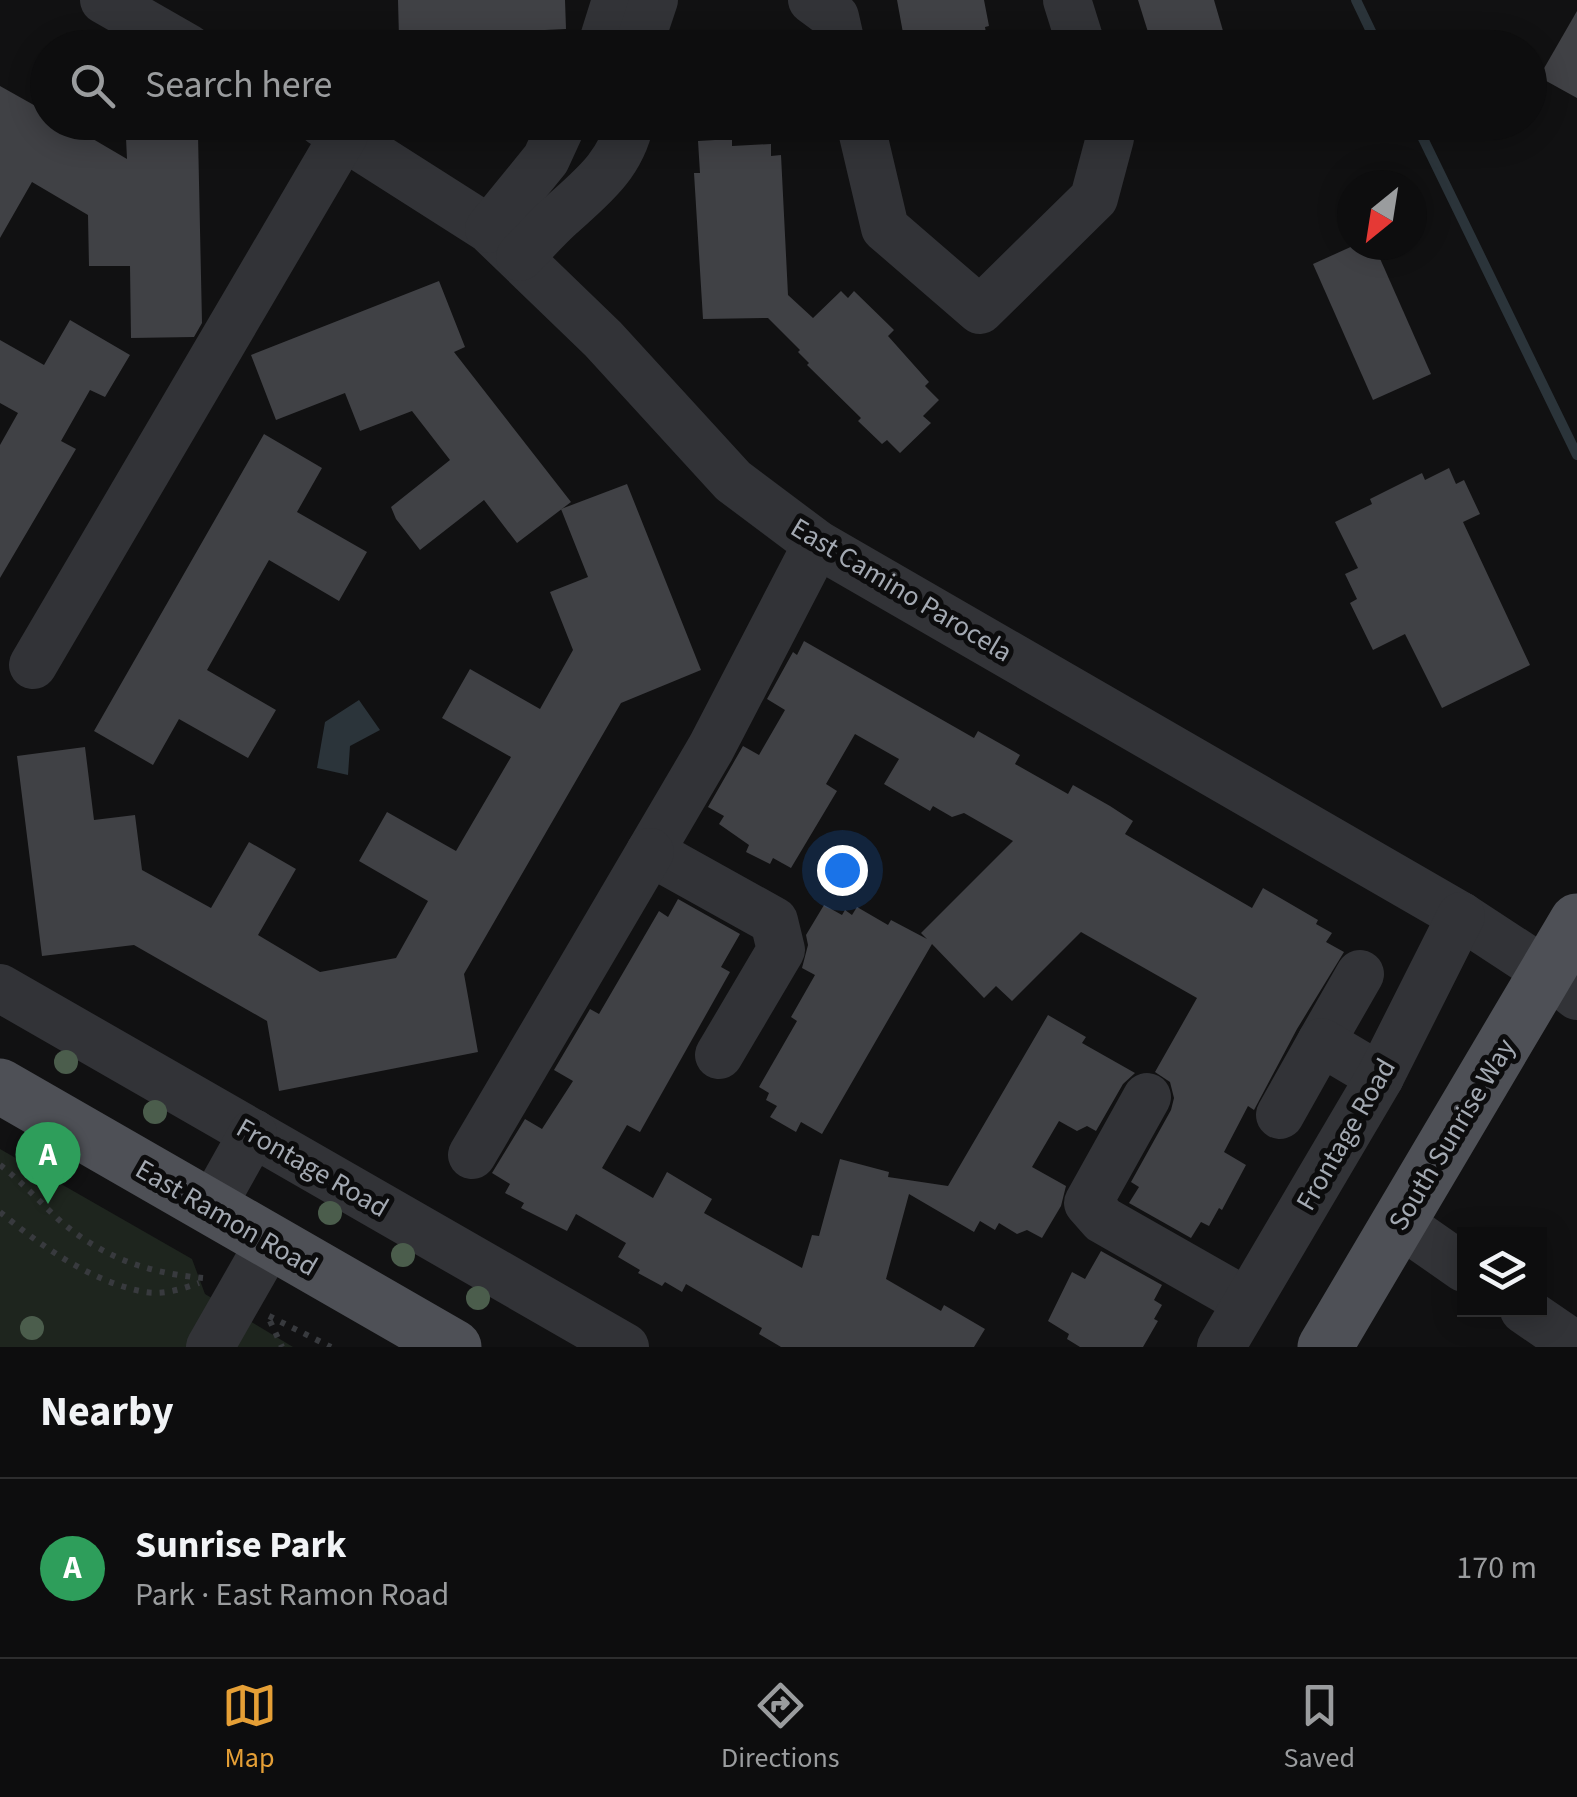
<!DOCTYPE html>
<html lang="en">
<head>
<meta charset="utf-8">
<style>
	body { margin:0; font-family:"Source Sans 3",sans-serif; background:#1b1b1c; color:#f1f3f6 }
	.controls { position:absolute; right:30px; bottom:30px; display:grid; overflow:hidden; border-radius:0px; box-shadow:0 5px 25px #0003 }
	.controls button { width:90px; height:90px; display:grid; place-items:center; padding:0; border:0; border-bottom:2px solid #2d2d2e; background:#0d0d0e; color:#f1f3f6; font:50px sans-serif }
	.compass { position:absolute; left:1337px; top:170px; width:90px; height:90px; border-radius:50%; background:#0d0d0e; box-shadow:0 5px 25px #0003; rotate:210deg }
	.you { position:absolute; left:842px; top:870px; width:35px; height:35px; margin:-25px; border:8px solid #fff; border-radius:50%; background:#1a73e8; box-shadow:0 0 0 15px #1a73e833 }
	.badge { display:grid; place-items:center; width:65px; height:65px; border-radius:50%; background:#e59f36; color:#fff; font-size:32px; font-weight:700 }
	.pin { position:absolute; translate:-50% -82px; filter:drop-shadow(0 2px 5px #0008) }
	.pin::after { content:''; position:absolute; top:52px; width:35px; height:30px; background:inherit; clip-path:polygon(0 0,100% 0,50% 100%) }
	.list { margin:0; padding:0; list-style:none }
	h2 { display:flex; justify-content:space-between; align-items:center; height:130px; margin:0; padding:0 40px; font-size:42px }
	h2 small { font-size:32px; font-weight:400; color:#9a9c9e }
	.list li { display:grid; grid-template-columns:65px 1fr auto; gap:30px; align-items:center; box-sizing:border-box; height:180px; padding:0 40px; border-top:2px solid #2d2d2e }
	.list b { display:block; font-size:38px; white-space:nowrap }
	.list p { margin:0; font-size:32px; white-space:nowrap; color:#9a9c9e }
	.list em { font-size:32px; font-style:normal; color:#9a9c9e }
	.icon { flex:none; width:55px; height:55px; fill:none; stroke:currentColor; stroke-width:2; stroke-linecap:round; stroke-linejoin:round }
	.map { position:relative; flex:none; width:1577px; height:1347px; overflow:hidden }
	.search { position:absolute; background:#0d0d0e; box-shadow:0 5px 25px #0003; left:30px; right:30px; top:30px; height:110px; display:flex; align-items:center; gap:25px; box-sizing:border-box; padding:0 35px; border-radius:55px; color:#9a9c9e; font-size:38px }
	.sheet { height:310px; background:#0d0d0e }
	nav { display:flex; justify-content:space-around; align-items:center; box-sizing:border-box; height:140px; border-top:2px solid #2d2d2e; background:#0d0d0e; font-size:28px; color:#9a9c9e }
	nav a { display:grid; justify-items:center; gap:5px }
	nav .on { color:#e59f36 }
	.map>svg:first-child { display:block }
	.green { fill:#1e251e }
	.water { fill:#2b343a }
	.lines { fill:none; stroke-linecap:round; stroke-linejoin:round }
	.stream { stroke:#2b343a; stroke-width:10 }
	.building { fill:#404145 }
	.path { stroke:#383a3e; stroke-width:6; stroke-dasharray:5 8; stroke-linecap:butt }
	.minor { stroke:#323337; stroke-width:48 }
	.major { stroke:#4e5056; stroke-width:55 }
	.tree { fill:#4b5d4c }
	.labels { text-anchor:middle; stroke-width:10; stroke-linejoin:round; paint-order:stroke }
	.street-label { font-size:28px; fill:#a3a9b2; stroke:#0c0c0d }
</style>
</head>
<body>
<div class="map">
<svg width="1577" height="1347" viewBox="0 0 1577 1347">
	<rect width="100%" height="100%" fill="#111112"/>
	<polygon class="green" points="0,1149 192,1259 205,1294 293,1347 0,1347"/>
	<polygon class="water" points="359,700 380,730 350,746 348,775 317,768 325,722"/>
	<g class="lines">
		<g class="stream">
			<polyline points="1356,0 1379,48"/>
			<polyline points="1415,122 1577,455"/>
		</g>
	</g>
	<g class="building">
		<polygon points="398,0 565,0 566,29 545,30 546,35 455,38 455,45 420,46 420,38 399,38"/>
		<polygon points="897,0 984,0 989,26 985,27 989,48 916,48 914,42 905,44"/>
		<polygon points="1138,0 1214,0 1228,48 1153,48"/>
		<polygon points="1577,11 1577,98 1539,77"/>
		<polygon points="0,86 48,113 48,122 64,122 127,159 126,138 198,135 202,323 194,337 131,338 130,266 89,266 88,215 32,182 0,238"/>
		<polygon points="732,139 732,146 771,144 771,156 781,155 788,295 813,318 841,291 848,298 854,291 894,330 888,336 929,382 925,386 939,400 923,416 931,423 900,453 887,440 882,444 858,421 861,418 807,365 809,363 798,352 800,350 768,318 703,319 694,173 700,173 698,141"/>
		<polygon points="1355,245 1374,245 1431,374 1373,400 1313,264"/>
		<polygon points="439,281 465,347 454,352 571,502 517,543 484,500 420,550 396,519 391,507 450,460 412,411 360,431 345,393 276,420 251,355"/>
		<polygon points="70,320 130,355 105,397 90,390 61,441 76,449 0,578 0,445 18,413 0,403 0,340 44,365"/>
		<polygon points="264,434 322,468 297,512 367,552 339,601 269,560 207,670 276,710 248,758 179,719 153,765 94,731"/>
		<polygon points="1449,468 1456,484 1464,480 1480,514 1463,522 1530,665 1442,708 1405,634 1373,650 1350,603 1357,599 1345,574 1358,568 1335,522 1372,504 1370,499 1422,473 1425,480"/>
		<polygon points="627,484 701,670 621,703 464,974 478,1052 279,1091 267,1021 134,945 42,956 17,756 85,747 94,820 135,815 142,870 211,908 249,842 296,869 258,935 320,972 396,958 428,901 359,861 387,812 456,851 511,757 442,718 470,669 540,709 573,650 550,592 588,577 561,509"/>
		<polygon points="804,641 974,738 978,731 1020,755 1015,764 1068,794 1073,785 1110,806 1133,821 1125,834 1252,908 1263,888 1318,920 1316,924 1332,933 1326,942 1344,952 1297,1029 1254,1110 1248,1106 1224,1152 1246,1165 1222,1210 1219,1208 1209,1226 1201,1222 1191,1238 1129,1203 1139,1187 1131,1182 1171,1110 1174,1098 1170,1082 1155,1072 1197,998 1081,932 1012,1001 996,986 984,998 932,944 822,1134 801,1122 796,1132 770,1117 777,1106 766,1100 769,1093 759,1087 797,1021 791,1017 815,975 802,968 808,945 806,935 824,905 842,915 845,910 852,915 857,907 888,925 891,920 927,939 921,933 1013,841 964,813 952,817 933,806 930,811 884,784 899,759 855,734 826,784 837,791 791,868 773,858 770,864 746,852 749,845 719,824 724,816 708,807 743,746 759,755 785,710 767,699 793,652 797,655"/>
		<polygon points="678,899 740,934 721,967 730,972 640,1132 627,1125 602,1168 653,1198 667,1172 712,1199 704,1213 802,1268 812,1235 819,1236 840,1159 889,1172 888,1177 948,1186 1048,1015 1086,1037 1082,1043 1135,1073 1123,1084 1096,1131 1087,1126 1077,1131 1059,1121 1032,1167 1066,1186 1061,1206 1042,1238 1027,1230 1017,1234 999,1223 995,1230 980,1221 974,1232 909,1194 886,1279 941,1311 944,1305 985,1329 974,1347 781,1347 759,1334 762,1328 686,1284 682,1292 665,1282 662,1286 638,1273 640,1270 618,1257 626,1243 576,1214 567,1231 521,1208 524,1203 505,1193 510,1184 492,1173 525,1119 542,1129 573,1081 554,1070 590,1009 599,1014 659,911 668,917"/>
		<polygon points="1101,1251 1162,1285 1154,1300 1162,1305 1154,1319 1158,1321 1143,1347 1080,1347 1067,1339 1069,1334 1048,1321 1072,1272 1085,1279"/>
	</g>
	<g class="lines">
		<g class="path">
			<path d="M0 1165C21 1181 39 1201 58 1219 101 1257 147 1273 203 1278"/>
			<path d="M0 1212C41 1246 91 1282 145 1292 163 1295 182 1289 199 1283"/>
			<polyline points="269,1316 331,1347"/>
			<polyline points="270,1321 282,1347"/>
		</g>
		<g class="minor">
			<polyline points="104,0 188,48"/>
			<polyline points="812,0 835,17 842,48"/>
			<polyline points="1067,0 1082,48"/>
			<polyline points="601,48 616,0"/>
			<polyline points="638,48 654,0"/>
			<polyline points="321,122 489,229 603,339 733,481 817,544 1461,916 1548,973 1577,996"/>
			<polyline points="860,122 885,228 980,310 1094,198 1110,138 1105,122"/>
			<polyline points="489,229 546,159 563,122"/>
			<path d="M520 257C533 243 546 229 560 216 591 188 621 165 630 122"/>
			<polyline points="33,665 344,135"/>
			<polyline points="0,988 625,1347"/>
			<polyline points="1321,1042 1360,974"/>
			<polyline points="719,1055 781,950 774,921 650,852 711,748 817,544"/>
			<polyline points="1147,1097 1088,1203 1103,1220 1247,1302"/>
			<polyline points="1280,1115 1321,1042 1380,1077"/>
			<polyline points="472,1155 650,852"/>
			<polyline points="211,1208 253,1133"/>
			<polyline points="1398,1222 1464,1268"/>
			<polyline points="1524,1310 1562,1336"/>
			<polyline points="210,1347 270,1242"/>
			<polyline points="1221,1347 1380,1077 1461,916"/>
		</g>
		<g class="major">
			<polyline points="0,1086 454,1347"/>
			<polyline points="1325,1347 1577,921"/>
		</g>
	</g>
	<g class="tree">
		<circle cx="66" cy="1062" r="12"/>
		<circle cx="155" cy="1112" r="12"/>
		<circle cx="330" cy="1213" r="12"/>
		<circle cx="403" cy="1255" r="12"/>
		<circle cx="478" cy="1298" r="12"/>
		<circle cx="32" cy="1328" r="12"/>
	</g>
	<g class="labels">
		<g class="street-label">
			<text transform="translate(902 589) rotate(31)" y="10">East Camino Parocela</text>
			<text transform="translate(1345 1134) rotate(-60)" y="10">Frontage Road</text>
			<text transform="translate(1451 1134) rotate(-59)" y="10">South Sunrise Way</text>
			<text transform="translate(313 1167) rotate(30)" y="10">Frontage Road</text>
			<text transform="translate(227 1217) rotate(30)" y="10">East Ramon Road</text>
		</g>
	</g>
</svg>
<div class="controls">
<button><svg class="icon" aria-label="layers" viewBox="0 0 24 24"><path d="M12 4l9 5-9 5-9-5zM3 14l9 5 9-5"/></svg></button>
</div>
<svg class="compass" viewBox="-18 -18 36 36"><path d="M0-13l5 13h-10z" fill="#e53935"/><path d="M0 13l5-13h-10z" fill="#9a9c9e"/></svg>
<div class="you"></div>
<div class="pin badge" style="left:48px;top:1204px;background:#2e9e5b">A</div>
<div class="search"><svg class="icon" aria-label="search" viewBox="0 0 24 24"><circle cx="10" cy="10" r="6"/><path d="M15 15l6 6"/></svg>Search here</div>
</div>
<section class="sheet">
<h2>Nearby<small></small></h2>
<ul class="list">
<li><span class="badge" style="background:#2e9e5b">A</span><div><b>Sunrise Park</b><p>Park · East Ramon Road</p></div><em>170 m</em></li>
</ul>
</section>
<nav>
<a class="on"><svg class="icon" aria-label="map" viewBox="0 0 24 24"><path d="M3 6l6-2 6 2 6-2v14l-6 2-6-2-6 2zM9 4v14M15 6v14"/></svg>Map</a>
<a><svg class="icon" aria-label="directions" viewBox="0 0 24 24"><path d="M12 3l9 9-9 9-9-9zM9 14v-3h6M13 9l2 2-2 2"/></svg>Directions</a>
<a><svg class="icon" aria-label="saved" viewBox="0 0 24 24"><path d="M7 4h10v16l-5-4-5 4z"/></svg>Saved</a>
</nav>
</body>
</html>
